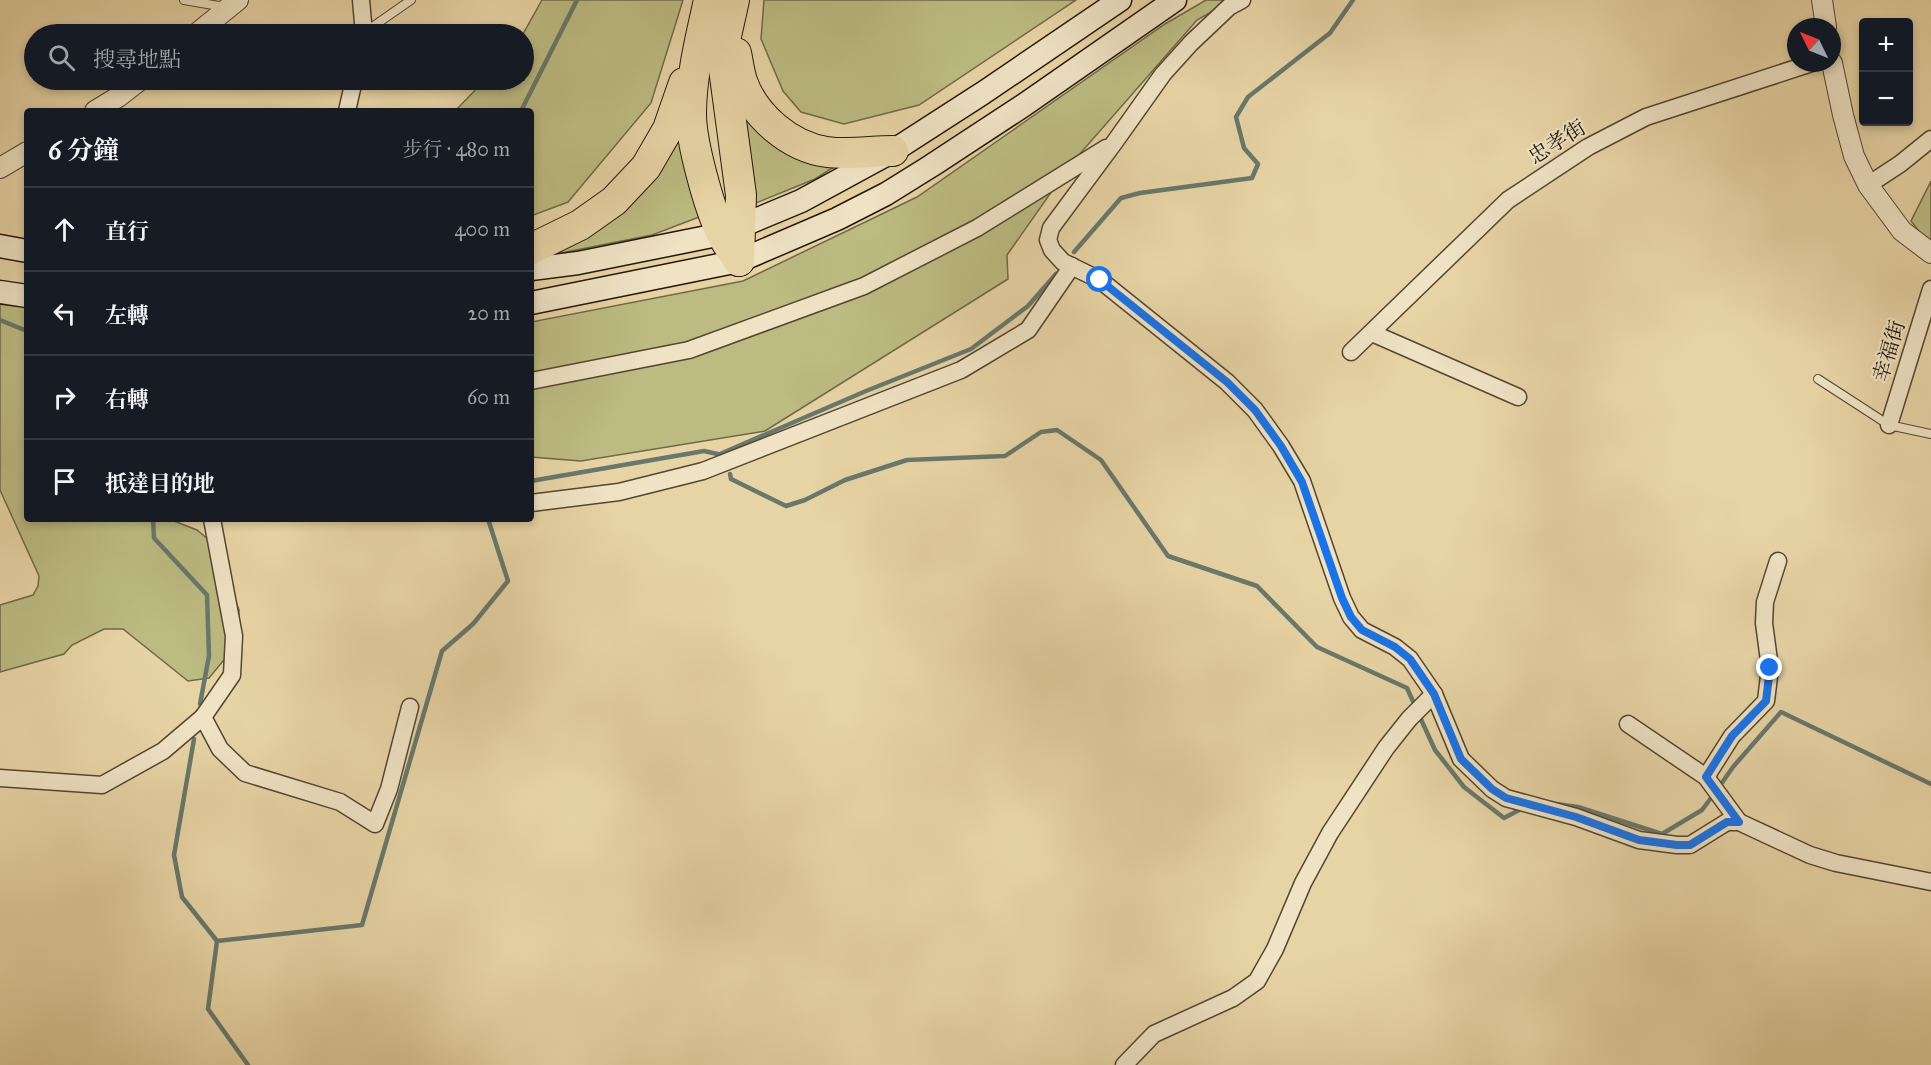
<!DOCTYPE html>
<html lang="zh-TW">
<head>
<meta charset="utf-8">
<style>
	body { margin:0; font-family:"IM FELL Great Primer","Noto Serif TC",serif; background:#242831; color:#f1f3f6 }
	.controls { position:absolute; right:18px; top:18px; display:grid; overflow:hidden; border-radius:6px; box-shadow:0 3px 9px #0003 }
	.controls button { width:54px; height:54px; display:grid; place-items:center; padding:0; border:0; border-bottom:2px solid #363941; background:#171b24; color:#f1f3f6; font:30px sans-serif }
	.compass { position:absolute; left:1787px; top:18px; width:54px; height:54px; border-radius:50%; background:#171b24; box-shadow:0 3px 9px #0003; rotate:313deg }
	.stop { position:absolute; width:18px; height:18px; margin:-14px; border:4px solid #1a73e8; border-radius:50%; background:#fff }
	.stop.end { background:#1a73e8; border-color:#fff; box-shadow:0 2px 6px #0008 }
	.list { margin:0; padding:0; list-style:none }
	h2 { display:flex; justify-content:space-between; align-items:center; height:78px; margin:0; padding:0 24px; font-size:26px }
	h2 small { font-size:20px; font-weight:400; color:#9ea1a6 }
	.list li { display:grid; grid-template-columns:39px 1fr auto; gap:18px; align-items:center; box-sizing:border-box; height:84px; padding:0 24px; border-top:2px solid #363941 }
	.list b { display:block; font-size:22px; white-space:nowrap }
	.list em { font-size:20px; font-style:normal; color:#9ea1a6 }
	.icon { flex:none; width:33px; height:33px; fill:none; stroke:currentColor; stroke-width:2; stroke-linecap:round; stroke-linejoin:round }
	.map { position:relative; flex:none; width:1931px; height:1065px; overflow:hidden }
	.search { position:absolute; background:#171b24; box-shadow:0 3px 9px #0003; left:24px; top:24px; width:510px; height:66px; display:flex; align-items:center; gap:15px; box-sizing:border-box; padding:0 21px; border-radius:33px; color:#9ea1a6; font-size:22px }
	.panel { position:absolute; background:#171b24; box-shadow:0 3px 9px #0003; left:24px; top:108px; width:510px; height:414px; border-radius:6px }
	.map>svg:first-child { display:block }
	.green { fill:#bcbb82; stroke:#706947; stroke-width:1.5 }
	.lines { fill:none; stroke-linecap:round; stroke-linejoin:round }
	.stream { stroke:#69786b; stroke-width:4.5 }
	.service-casing { stroke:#544632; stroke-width:10 }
	.minor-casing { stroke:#544632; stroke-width:19 }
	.tertiary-casing { stroke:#544632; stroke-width:22 }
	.secondary-casing { stroke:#23170c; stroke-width:25 }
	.motorway-casing { stroke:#23170c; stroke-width:32 }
	.service { stroke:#efe3c4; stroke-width:8 }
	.minor { stroke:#efe3c4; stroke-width:16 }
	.tertiary { stroke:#efe3c4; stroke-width:20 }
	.secondary { stroke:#efe3c4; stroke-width:22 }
	.motorway { stroke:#e7d4a5; stroke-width:30 }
	.route { stroke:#1a73e8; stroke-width:8 }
	.labels { text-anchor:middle; stroke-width:4.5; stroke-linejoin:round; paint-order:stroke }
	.street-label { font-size:21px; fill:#23170c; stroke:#efe3c4 }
</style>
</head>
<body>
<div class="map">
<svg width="1931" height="1065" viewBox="0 0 1931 1065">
	<rect width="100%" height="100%" fill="#e7d4a5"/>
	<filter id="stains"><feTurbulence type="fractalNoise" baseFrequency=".00333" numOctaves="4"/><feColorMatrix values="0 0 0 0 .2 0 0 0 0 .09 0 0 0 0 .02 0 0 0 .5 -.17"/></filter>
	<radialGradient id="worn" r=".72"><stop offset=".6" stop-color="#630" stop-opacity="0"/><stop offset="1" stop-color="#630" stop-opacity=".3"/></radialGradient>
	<g class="green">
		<polygon points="542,0 683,0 651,103 568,202 531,216 531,111 455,111 485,80 524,80 523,34"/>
		<polygon points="764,0 1076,0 919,105 844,124 801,112 783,91 761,39"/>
		<polygon points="1206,0 1232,0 1197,20 1071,164 1007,255 1008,279 765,431 581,461 531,457 531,322 743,281 917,197 1165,24"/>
		<polygon points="731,73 837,165 815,179 751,205"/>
		<polygon points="683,128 707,214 652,235 556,254 580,237"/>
		<polygon points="1931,181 1931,241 1921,234 1911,221"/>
		<polygon points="0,296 27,301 27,519 169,519 197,530 209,540 216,550 239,610 238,643 209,678 188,681 123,629 104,629 72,645 64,654 0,672 0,605 33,595 38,586 39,576 0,490"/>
	</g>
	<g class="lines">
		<g class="stream">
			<polyline points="521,111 577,0"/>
			<polyline points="1074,252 1121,198 1140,193 1252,178 1258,164 1244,148 1236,117 1248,97 1330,33 1353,0"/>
			<polyline points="0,320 27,331"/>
			<polyline points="720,454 866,391 971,349 1028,306 1056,274"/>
			<polyline points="730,474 731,479 786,506 805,500 845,480 907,460 1005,456 1041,432 1057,430 1101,460 1168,556 1257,586 1317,647 1407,688 1416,708"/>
			<polyline points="531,481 704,451 722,455"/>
			<polyline points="153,519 154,538 207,595 209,656 200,704"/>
			<polyline points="1419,715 1435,750 1464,787 1504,818 1523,808"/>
			<polyline points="194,739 174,855 182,897 217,941"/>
			<polyline points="1719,787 1733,767 1781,712 1931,784"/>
			<polyline points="1556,804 1578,807 1662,834 1702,810 1714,794"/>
			<polyline points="248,1065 208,1009 217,941 362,925 442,651 473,624 508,581 488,519"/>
		</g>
		<defs>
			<g id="service">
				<polyline points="184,0 225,7"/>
				<polyline points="365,32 411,0"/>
				<polyline points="1818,379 1889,425 1931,434"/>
			</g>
			<g id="minor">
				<polyline points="361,0 364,34"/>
				<polyline points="1242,0 1229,7 1191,43 1163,74 1114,143 1051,228 1048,240 1052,250 1063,262 1100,280 1227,382 1255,410 1281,446 1302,481 1342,598 1351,617 1362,630 1395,647 1410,659 1434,694 1461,759 1492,789 1506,798 1576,817 1639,840 1677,845 1690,845 1727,822 1739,822 1810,855 1836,863 1931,882"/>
				<polyline points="347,111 354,80"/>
				<polyline points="1868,185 1900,164 1931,139"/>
				<polyline points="1372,333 1518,397"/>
				<polyline points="1351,352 1508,200 1588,147 1646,117 1812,63"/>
				<polyline points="531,381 689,350 864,286 977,228 1106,148"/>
				<polyline points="1889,425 1931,289"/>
				<polyline points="531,503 619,492 703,471 961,370 1028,330 1072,266"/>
				<polyline points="203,717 220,749 245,773 340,802 375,824 389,789 410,707"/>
				<polyline points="1628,724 1706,777 1732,736 1766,701 1770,668 1764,623 1765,602 1778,561"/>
				<polyline points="1706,777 1739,822"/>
				<polyline points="0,778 102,785 163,751 203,717 232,675 234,636 212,519"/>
				<polyline points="1124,1065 1154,1034 1233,998 1257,981 1275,949 1303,883 1330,833 1386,748 1409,719 1434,694"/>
			</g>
			<g id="tertiary">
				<polyline points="1822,0 1826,27"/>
				<polyline points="196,34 238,0"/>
				<polyline points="1832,63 1843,115 1854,156 1868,185 1902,231 1931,253"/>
				<polyline points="95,111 118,97 140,80"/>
				<polyline points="0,168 27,152"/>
			</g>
			<g id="secondary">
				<polyline points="0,246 27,251"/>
				<polyline points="531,269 578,263 722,234 801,201 893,151 983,93 1120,0"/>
				<polyline points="0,292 27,296"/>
				<polyline points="531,303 739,261 837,219 886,194 931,166 1024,105 1175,0"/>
			</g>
			<g id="motorway">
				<path d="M709 0C701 37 691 75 691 114 691 142 709 208 722 234 726 243 733 252 739 261"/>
				<polyline points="734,0 722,54 741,195 739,261"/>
				<path d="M736 53C738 62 739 72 742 81 754 116 790 147 827 152 848 155 872 151 893 151"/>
				<polyline points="531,249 580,225 614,201 646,167 668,129 684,83"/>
			</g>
		</defs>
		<use href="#service" class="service-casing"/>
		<use href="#minor" class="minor-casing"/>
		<use href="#tertiary" class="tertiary-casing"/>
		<use href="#secondary" class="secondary-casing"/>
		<use href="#motorway" class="motorway-casing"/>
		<use href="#service" class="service"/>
		<use href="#minor" class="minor"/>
		<use href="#tertiary" class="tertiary"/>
		<use href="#secondary" class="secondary"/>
		<use href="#motorway" class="motorway"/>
	</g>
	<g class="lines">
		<polyline class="route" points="1100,280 1227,382 1255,410 1281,446 1302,482 1342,598 1351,617 1362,630 1395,647 1410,659 1434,694 1461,759 1492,789 1506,798 1576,817 1639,840 1677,845 1690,845 1727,822 1739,822 1706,777 1732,736 1766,701 1770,668"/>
	</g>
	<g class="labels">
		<g class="street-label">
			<text transform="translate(1557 142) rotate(-32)" y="7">忠孝街</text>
			<text transform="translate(1889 351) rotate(-73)" y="7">幸福街</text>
		</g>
	</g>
	<rect width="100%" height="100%" filter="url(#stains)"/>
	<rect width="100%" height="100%" fill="url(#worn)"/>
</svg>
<div class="controls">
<button>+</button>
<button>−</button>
</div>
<svg class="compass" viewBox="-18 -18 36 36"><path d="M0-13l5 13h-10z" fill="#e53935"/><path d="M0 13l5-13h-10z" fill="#9ea1a6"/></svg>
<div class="stop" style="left:1100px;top:280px"></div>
<div class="stop end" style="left:1770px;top:668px"></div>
<div class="search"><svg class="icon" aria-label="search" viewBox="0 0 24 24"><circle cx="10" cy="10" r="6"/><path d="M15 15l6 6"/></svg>搜尋地點</div>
<section class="panel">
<h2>6 分鐘<small>步行 · 480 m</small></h2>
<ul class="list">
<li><svg class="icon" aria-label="ahead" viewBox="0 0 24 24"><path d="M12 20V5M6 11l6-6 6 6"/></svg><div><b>直行</b></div><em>400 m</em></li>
<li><svg class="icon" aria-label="left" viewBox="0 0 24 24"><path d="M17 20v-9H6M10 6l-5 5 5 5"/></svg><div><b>左轉</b></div><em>20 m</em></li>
<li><svg class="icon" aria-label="right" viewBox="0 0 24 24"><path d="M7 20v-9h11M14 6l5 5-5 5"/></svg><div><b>右轉</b></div><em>60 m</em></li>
<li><svg class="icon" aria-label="arrive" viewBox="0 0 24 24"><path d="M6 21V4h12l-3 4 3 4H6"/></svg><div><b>抵達目的地</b></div></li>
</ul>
</section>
</div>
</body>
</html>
